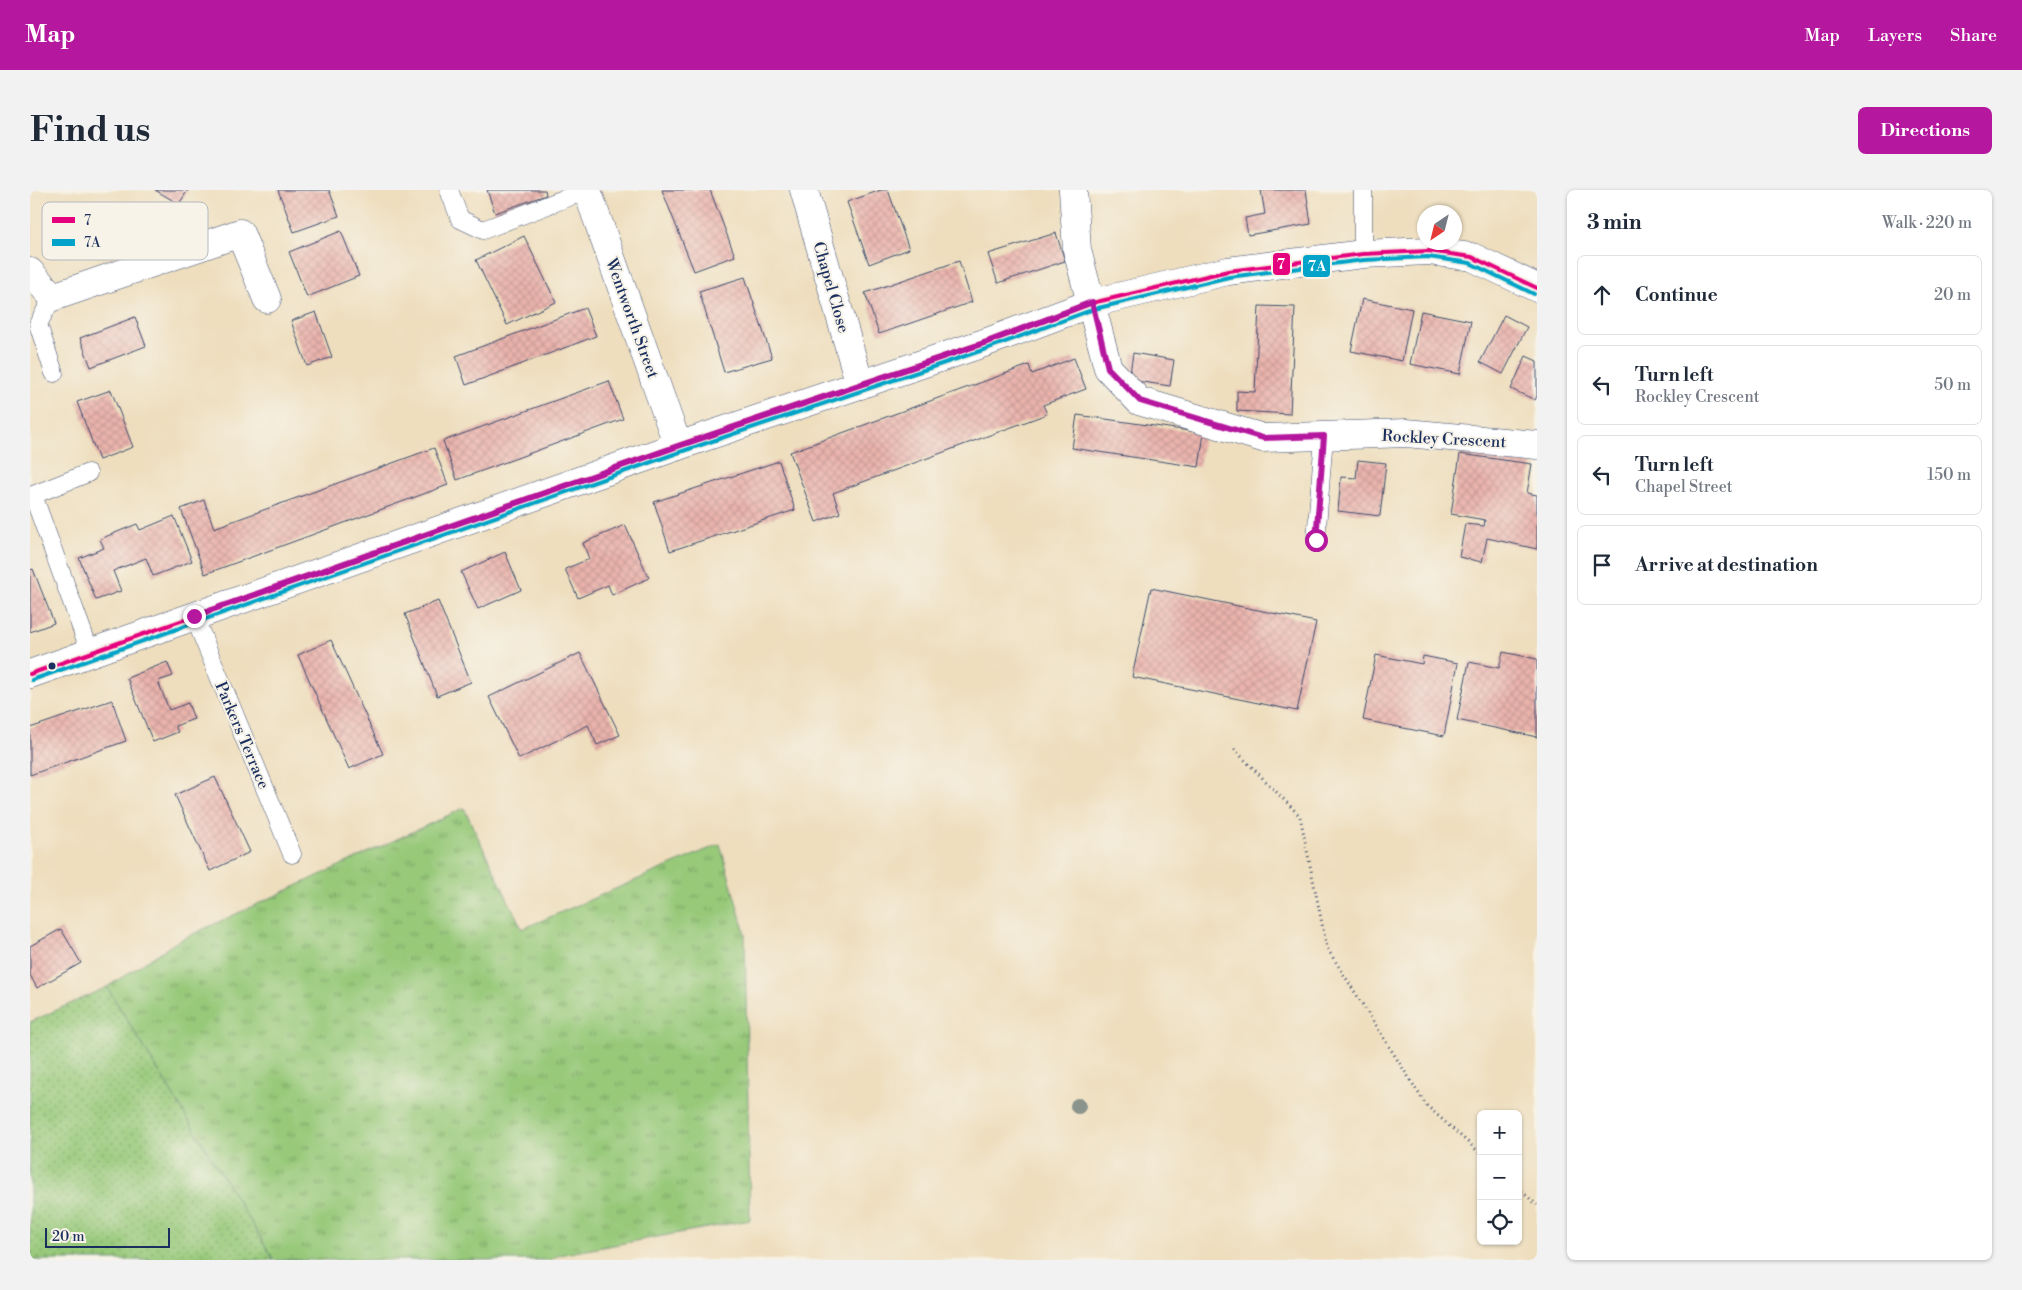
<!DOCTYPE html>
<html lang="en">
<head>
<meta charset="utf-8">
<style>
	body { margin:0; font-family:"Libre Bodoni",serif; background:#f2f2f3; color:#1f2937 }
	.controls { position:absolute; right:15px; bottom:15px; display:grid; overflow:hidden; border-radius:8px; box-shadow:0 1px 4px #0004 }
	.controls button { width:45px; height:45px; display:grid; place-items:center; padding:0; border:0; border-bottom:1px solid #e0e1e3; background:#fff; color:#1f2937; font:25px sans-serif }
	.compass { position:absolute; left:1387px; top:15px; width:45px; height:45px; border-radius:50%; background:#fff; box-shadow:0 1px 4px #0004; rotate:215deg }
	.scale { position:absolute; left:15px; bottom:12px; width:125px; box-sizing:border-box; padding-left:5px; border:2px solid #1b2f5e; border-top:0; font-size:14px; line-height:18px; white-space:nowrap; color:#1b2f5e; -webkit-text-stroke:4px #f7f3e8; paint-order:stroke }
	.stop { position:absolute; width:15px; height:15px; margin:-11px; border:4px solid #b5179e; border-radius:50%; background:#fff }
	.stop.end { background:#b5179e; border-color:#fff; box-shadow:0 1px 5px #0008 }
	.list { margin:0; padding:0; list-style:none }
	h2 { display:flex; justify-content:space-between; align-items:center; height:65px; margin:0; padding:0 20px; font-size:21px }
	h2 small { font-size:16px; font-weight:400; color:#747a83 }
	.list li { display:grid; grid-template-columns:32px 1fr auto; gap:15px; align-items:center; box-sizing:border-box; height:80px; margin:0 10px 10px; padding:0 10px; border:1px solid #e0e1e3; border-radius:8px }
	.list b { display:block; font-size:19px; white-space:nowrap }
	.list p { margin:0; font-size:16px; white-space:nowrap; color:#747a83 }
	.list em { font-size:16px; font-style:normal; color:#747a83 }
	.icon { flex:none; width:28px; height:28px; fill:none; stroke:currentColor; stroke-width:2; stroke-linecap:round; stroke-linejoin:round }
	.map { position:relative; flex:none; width:1507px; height:1070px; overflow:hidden; border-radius:8px }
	header { display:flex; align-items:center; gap:30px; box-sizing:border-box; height:70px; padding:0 25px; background:#b5179e; color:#fff }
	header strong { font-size:24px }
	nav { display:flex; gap:28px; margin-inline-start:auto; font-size:18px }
	.intro { display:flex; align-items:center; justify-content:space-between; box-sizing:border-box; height:120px; padding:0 30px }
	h1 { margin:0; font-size:35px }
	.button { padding:12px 22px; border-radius:8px; background:#b5179e; color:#fff; font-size:18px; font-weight:700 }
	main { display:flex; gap:30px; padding:0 30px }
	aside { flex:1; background:#fff; border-radius:8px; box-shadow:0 1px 4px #0004 }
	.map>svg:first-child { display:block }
	.grass { fill:url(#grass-tufts); stroke:#597c6c }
	.garden { fill:url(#garden-dots); stroke:#597c6c }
	.building { fill:url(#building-cross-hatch) }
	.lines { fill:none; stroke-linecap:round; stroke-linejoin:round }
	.lane-casing { stroke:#3b496c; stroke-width:19 }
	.street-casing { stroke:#3b496c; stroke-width:29 }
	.secondary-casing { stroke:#3b496c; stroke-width:29 }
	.path { stroke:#3b496c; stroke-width:3; stroke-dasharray:1 4; stroke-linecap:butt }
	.lane { stroke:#fff; stroke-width:18 }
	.street { stroke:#fff; stroke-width:28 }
	.secondary { stroke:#fff; stroke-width:28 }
	.bus-1-casing { stroke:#f7f3e8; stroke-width:8 }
	.bus-2-casing { stroke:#f7f3e8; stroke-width:8 }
	.bus-1 { stroke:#e5007d; stroke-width:4 }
	.bus-2 { stroke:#01a3c8; stroke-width:4 }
	.tree { fill:#8b938d }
	.route { stroke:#b5179e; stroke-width:6 }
	.bus-dot { fill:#1b2f5e; stroke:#f7f3e8; stroke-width:2 }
	.labels { text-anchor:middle; stroke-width:4; stroke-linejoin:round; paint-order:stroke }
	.street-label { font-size:16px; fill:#1b2f5e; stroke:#f7f3e8 }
	.key { fill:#f7f3e8; stroke:#b5b8bf; stroke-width:1 }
	.key-label { font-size:14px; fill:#1b2f5e }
	.line-badge { stroke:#f7f3e8; stroke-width:2 }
	.badge-label { font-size:14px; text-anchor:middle; font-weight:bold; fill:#fff }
</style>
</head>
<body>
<header>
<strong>Map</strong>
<nav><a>Map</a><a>Layers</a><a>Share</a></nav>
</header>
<div class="intro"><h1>Find us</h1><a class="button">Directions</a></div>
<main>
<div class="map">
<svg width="1507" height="1070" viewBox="0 0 1507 1070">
	<defs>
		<pattern id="grass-tufts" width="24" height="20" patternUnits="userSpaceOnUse" patternTransform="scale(1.25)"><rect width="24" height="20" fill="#97c979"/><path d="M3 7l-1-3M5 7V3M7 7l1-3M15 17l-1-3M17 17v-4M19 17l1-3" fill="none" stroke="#7aa466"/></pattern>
		<pattern id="garden-dots" width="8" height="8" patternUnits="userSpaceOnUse" patternTransform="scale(1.25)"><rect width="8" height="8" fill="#97c979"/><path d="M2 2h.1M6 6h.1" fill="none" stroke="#7aa466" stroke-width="1.8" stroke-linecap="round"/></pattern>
		<pattern id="building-cross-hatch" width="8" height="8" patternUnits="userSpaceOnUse" patternTransform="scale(1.25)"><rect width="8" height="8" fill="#eab3ac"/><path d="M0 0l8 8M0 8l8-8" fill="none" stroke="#c89a96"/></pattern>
	</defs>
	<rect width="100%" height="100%" fill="#f7f3e8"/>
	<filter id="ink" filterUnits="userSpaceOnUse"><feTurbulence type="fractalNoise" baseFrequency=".02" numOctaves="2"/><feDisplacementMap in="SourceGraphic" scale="10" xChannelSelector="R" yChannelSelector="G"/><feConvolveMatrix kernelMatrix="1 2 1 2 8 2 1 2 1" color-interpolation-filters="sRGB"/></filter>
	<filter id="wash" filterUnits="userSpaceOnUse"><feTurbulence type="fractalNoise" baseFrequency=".0096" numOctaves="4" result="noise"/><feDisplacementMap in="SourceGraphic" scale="20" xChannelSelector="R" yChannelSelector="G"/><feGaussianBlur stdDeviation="1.12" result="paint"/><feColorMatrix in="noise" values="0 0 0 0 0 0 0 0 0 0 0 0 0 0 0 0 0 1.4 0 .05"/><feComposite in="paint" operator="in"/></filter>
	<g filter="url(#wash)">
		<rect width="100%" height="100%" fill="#eedebe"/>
		<polygon class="grass" points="434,618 492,739 690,654 715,744 720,1030 529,1065 521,1070 244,1070 77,797 148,751"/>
		<polygon class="garden" points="77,797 244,1070 0,1070 0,832"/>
		<g id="blocks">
			<g class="building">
				<polygon points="125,0 158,0 149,14"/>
				<polygon points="248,0 299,0 309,26 264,42"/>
				<polygon points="457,0 515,0 516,5 465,23"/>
				<polygon points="632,0 680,0 705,66 664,81"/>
				<polygon points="851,0 858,0 879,59 839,74 817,12"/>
				<polygon points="1231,0 1276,0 1281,34 1218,45 1215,28 1235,24"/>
				<polygon points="311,41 329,86 277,107 259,62"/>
				<polygon points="1026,43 1035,71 968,93 958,64"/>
				<polygon points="494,46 526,112 477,135 446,70"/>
				<polygon points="929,71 942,112 849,144 835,103"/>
				<polygon points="715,87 742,168 694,182 669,101"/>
				<polygon points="1332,109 1382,119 1372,171 1321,161"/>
				<polygon points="1229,116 1265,117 1260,224 1207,221 1207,201 1225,202"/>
				<polygon points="555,118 566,146 436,195 426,166"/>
				<polygon points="1391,121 1441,131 1430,184 1380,174"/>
				<polygon points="286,122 302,167 277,176 261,131"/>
				<polygon points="1474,125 1497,137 1473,184 1450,172"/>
				<polygon points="105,127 116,156 61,177 50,148"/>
				<polygon points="1103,163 1144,170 1140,196 1099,190"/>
				<polygon points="1496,166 1507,171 1507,206 1505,210 1481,199"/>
				<polygon points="1044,168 1056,199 1013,215 1017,224 803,303 810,323 786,332 760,262 999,175 1002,184"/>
				<polygon points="579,191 593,229 427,290 413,251"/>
				<polygon points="81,200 103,257 69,270 47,212"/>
				<polygon points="1047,225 1174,243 1169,277 1042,258"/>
				<polygon points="404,258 418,295 175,384 151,319 174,310 184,338"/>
				<polygon points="1430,264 1502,274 1497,303 1507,305 1507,359 1457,348 1452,372 1429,367 1435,334 1454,336 1455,330 1421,324"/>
				<polygon points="1328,270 1356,273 1350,326 1308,321 1311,287 1326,288"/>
				<polygon points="749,271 765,320 640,361 624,312"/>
				<polygon points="144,326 162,371 123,386 116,368 83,381 91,401 66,410 49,368 74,358 70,349 107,334 110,340"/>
				<polygon points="595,335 619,388 582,405 578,395 548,408 535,379 559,369 553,353"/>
				<polygon points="475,362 491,400 448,419 431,382"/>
				<polygon points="3,379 24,433 0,442 0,380"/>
				<polygon points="1121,398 1286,432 1267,521 1102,487"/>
				<polygon points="408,411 441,492 407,506 375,424"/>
				<polygon points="301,450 353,564 319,579 268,465"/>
				<polygon points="1473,462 1507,469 1507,547 1427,530 1439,472 1469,478"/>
				<polygon points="550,463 590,545 567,555 558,535 489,569 459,507"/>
				<polygon points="1346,465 1392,474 1393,466 1428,473 1414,546 1333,530"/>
				<polygon points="137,472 143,486 128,491 139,520 158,513 164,529 145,536 148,542 123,552 97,488"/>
				<polygon points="82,510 96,551 0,585 0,538"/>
				<polygon points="185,587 220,662 180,681 145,605"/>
				<polygon points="31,739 51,773 7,798 0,785 0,756"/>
			</g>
		</g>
	</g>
	<g filter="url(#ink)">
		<use href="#blocks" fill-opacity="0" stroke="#3b496c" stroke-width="1"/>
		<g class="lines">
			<defs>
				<g id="lane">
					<polyline points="419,0 430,29 453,40 557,0"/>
					<polyline points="1333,64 1333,0"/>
					<polyline points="23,107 8,134 24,183"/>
					<polyline points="58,283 3,305 60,462"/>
					<polyline points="1286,350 1294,246"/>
					<polyline points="164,426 262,664"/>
				</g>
				<g id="street">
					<polyline points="557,0 648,256"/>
					<polyline points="774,0 830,195"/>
					<polyline points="1043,0 1047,60 1078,178 1109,211 1233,248 1376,243 1507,255"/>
					<polyline points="0,82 23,107 210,43 237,109"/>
				</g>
				<polyline id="secondary" points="0,484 648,256 957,152 1062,113 1198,81 1333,64 1398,61 1442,67 1507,98"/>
			</defs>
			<use href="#lane" class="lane-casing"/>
			<use href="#street" class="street-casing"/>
			<use href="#secondary" class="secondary-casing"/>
			<g class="path">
				<polyline points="1204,559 1270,626 1297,758 1396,915 1451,964"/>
				<polyline points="1488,998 1507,1015"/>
			</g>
			<use href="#lane" class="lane"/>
			<use href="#street" class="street"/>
			<use href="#secondary" class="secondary"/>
			<defs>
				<polyline id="bus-1" points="0,484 648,256 957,152 1062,113 1198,81 1333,64 1398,61 1442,67 1507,98"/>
				<polyline id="bus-2" points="2,490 650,262 959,158 1064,119 1199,87 1334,70 1398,67 1440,73 1504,104"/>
			</defs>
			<use href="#bus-1" class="bus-1-casing"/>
			<use href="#bus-2" class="bus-2-casing"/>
			<use href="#bus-1" class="bus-1"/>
			<use href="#bus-2" class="bus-2"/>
		</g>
		<circle class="tree" cx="1048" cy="916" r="8"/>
	</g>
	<g class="lines" filter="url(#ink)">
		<polyline class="route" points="164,426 648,256 957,152 1062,112 1078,178 1110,211 1233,248 1294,246 1286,350"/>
	</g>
	<circle class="bus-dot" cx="22" cy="476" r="4.5"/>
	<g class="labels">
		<g class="street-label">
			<text transform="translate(802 97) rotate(74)" y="6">Chapel Close</text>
			<text transform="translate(603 128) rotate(70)" y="6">Wentworth Street</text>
			<text transform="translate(1414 248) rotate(3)" y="6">Rockley Crescent</text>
			<text transform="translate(213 545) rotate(67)" y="6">Parkers Terrace</text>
		</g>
	</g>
	<rect x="12" y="12" width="166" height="58" rx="8" class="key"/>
	<rect x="22" y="27" width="23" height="6" fill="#e5007d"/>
	<rect x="22" y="49" width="23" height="7" fill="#01a3c8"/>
	<g class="key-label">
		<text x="54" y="35">7</text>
		<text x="54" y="57">7A</text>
	</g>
	<g class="line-badge">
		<rect x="1242" y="62" width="19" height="24" rx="5" fill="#e5007d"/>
		<rect x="1272" y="64" width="29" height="24" rx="5" fill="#01a3c8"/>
	</g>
	<g class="badge-label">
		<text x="1251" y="79">7</text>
		<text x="1287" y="81">7A</text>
	</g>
</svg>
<div class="controls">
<button>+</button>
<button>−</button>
<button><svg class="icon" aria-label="locate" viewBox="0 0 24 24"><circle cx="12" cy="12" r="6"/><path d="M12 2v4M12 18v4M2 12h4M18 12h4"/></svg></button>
</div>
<svg class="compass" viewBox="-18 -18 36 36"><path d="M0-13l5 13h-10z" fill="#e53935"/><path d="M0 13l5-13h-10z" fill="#747a83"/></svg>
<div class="scale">20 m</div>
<div class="stop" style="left:1286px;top:350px"></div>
<div class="stop end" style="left:164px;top:426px"></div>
</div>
<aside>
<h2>3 min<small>Walk · 220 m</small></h2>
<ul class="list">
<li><svg class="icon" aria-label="ahead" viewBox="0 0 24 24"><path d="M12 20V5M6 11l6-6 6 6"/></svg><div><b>Continue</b></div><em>20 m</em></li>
<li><svg class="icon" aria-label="left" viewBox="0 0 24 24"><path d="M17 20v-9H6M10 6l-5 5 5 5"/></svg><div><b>Turn left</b><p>Rockley Crescent</p></div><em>50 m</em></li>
<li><svg class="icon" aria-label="left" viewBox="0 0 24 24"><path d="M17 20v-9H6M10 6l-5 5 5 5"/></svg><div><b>Turn left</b><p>Chapel Street</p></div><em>150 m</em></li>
<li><svg class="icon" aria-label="arrive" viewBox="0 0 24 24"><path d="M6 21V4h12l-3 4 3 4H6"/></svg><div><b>Arrive at destination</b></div></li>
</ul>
</aside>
</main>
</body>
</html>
